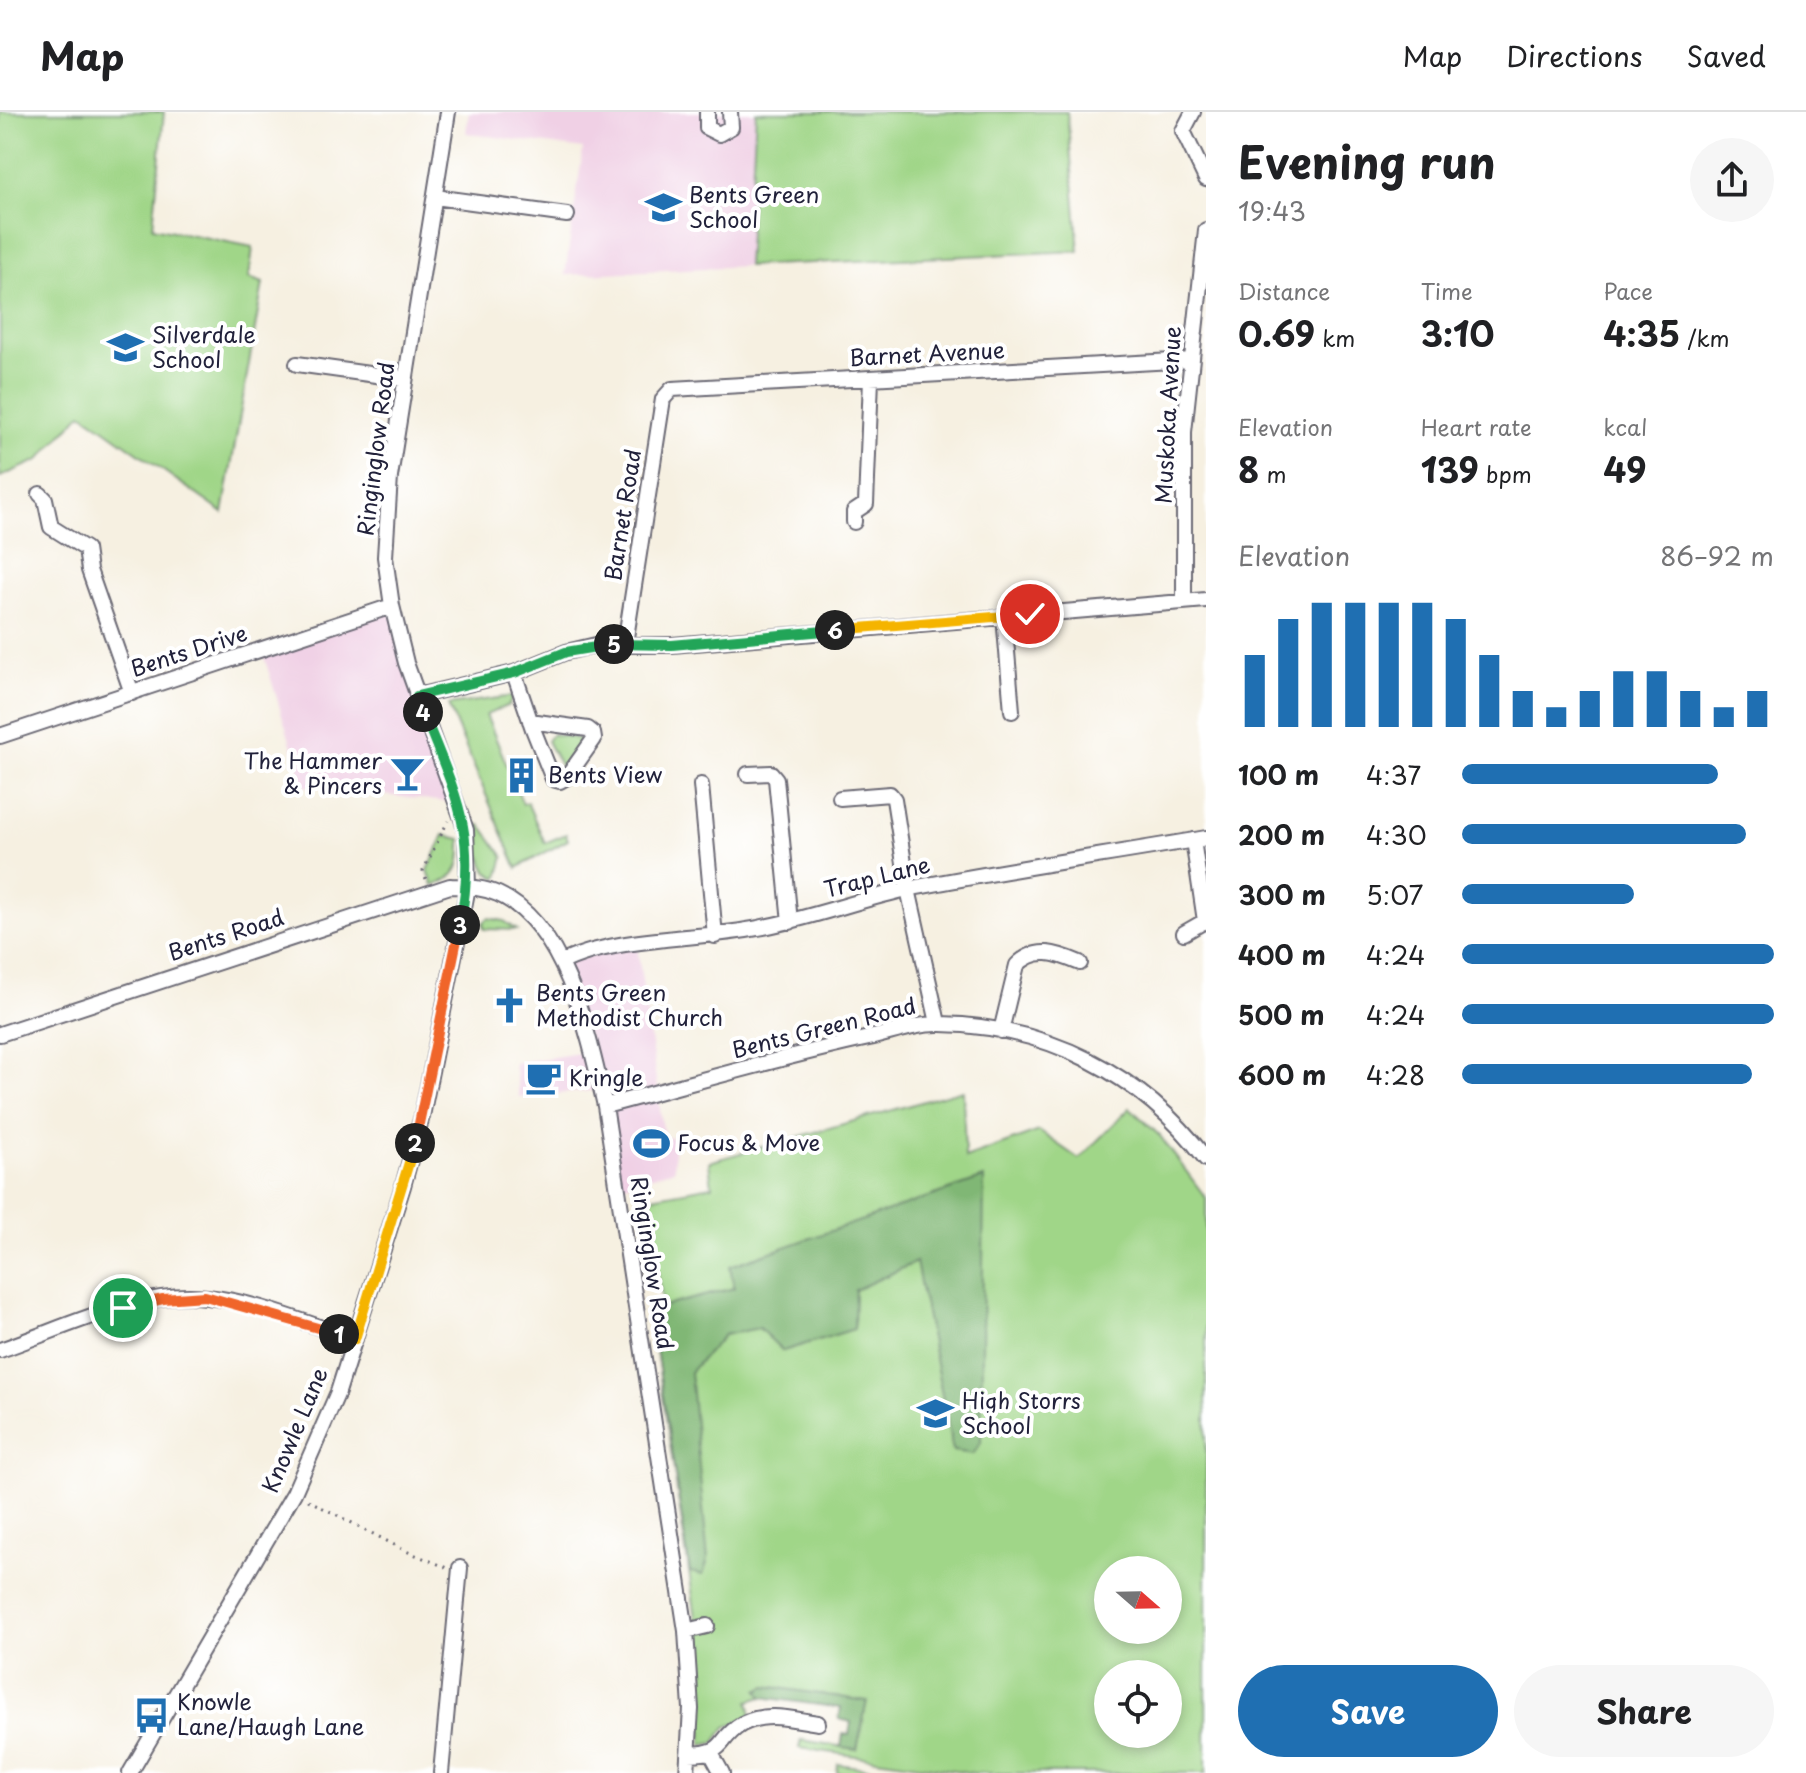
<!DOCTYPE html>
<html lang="en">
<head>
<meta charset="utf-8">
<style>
	:root { --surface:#fff; --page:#f6f6f6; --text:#202124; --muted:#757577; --line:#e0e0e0; --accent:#1f6fb2 }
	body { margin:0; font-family:"Playpen Sans",sans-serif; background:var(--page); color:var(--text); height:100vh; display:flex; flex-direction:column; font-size:30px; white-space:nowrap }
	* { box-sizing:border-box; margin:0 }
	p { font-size:26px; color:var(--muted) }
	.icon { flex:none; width:44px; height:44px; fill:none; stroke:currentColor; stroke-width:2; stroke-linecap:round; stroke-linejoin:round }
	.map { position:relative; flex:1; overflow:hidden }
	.sheet { display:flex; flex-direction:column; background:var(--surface); width:600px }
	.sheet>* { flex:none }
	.needle { width:52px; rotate:110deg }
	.buttons { position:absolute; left:1094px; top:1444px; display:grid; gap:16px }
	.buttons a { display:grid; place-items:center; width:88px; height:88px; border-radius:50%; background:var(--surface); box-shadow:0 4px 12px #0003; font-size:40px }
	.pin { position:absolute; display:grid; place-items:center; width:68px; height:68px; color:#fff; margin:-34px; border:4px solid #fff; border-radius:50%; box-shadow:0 2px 8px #0007 }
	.km { position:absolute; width:40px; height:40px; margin:-20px; border-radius:50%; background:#222; color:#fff; font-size:22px; line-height:40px; text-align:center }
	.round { display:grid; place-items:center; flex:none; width:84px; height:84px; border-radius:42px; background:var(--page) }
	.head { display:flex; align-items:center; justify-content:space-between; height:136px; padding:0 32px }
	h1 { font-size:44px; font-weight:700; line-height:60px }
	.metrics { display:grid; grid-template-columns:repeat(3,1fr); gap:12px; height:136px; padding:8px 32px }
	.metrics div { display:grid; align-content:center }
	.metrics b { font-size:34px; font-weight:700 }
	.metrics small { font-size:22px; font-weight:400 }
	.metrics p { font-size:22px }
	.chart { height:224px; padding:16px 32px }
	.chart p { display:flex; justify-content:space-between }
	.chart svg { width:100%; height:144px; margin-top:8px; stroke:var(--accent); stroke-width:6 }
	.primary-button { display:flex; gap:16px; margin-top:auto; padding:16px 32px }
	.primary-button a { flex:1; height:92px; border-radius:48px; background:var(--accent); color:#fff; font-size:32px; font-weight:700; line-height:92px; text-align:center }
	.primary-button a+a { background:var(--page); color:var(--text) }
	ul { padding:0 32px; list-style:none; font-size:26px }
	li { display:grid; grid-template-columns:128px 96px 1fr; align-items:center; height:60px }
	li i { height:20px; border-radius:10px; background:var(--accent) }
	header { display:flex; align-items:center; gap:48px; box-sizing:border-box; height:112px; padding:0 40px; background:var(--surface); border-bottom:2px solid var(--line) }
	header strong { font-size:38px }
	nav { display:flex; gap:44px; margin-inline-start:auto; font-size:28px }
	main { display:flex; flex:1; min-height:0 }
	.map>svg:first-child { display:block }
	.built { fill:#f0d0e5 }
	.green { fill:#a0d688; stroke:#617c62; stroke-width:2; fill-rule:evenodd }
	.forest { fill:#80b774; stroke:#516c58; stroke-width:2 }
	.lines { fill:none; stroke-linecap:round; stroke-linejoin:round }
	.minor-casing { stroke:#6c6a75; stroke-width:18 }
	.path { stroke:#6c6a75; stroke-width:3; stroke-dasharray:2 6; stroke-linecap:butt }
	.minor { stroke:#fff; stroke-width:14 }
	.split-1-casing { stroke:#fff; stroke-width:16 }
	.split-2-casing { stroke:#fff; stroke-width:16 }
	.split-3-casing { stroke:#fff; stroke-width:16 }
	.split-4-casing { stroke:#fff; stroke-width:16 }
	.split-5-casing { stroke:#fff; stroke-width:16 }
	.split-6-casing { stroke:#fff; stroke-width:16 }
	.split-7-casing { stroke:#fff; stroke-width:16 }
	.split-1 { stroke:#f0652b; stroke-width:10 }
	.split-2 { stroke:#f5b400; stroke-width:10 }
	.split-3 { stroke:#f0652b; stroke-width:10 }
	.split-4 { stroke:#22a559; stroke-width:10 }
	.split-5 { stroke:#22a559; stroke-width:10 }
	.split-6 { stroke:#22a559; stroke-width:10 }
	.split-7 { stroke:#f5b400; stroke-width:10 }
	.labels { text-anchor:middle; stroke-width:8; stroke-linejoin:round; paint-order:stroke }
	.poi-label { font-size:22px; fill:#22223b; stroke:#fff; text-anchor:start }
	.street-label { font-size:22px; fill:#22223b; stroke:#fff }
</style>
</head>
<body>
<header>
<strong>Map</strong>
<nav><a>Map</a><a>Directions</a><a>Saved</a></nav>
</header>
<main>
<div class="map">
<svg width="1206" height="1661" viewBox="0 0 1206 1661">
	<rect width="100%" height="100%" fill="#fff"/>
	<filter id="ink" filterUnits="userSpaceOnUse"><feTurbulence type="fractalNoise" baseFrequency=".0125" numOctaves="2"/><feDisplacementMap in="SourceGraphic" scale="16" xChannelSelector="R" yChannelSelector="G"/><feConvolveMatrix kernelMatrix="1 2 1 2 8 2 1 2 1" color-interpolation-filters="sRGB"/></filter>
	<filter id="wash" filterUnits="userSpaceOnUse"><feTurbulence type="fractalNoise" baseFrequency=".006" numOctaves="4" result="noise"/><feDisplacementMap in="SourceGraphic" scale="32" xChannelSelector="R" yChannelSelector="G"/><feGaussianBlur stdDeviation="1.8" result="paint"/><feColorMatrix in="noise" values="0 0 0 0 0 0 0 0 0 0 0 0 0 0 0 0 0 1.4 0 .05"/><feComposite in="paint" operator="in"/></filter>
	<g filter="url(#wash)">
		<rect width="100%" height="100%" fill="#f6f0e1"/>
		<path class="built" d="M 469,0 L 756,0 L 747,154 L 565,163 L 583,37 L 466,21 Z
			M 392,494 L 458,688 L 446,690 L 304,674 L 262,538 Z
			M 637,833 L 664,1025 L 674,1026 L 674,1058 L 618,1074 L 601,978 L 519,985 L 514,951 L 593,939 L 561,851 Z"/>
		<path class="green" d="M 0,0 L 164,0 L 153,115 L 253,135 L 249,166 L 263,171 L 223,401 L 82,301 L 39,348 L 0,365 Z
			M 756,0 L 1067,0 L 1079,139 L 747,154 Z
			M 513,584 L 509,593 L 486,603 L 523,692 L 527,690 L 545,731 L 566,722 L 568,728 L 517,756 L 448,593 Z
			M 552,622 L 580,627 L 583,632 L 563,659 L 547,629 Z
			M 481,713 L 504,745 L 498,766 C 477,760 481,732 477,714 Z
			M 444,723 L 461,727 C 462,753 460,765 433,774 L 428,758 Z
			M 488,806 L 504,809 L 517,818 L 484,817 L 483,811 Z
			M 963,978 L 965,1046 L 1039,1019 L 1079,1047 L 1130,996 L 1160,1024 L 1206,1086 L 1206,1661 L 974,1661 L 799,1636 L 801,1628 L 857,1637 L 866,1589 L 759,1578 L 762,1585 L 749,1589 L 752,1603 L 726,1615 L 714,1631 L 702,1633 L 703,1553 L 650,1198 L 663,1193 L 646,1086 L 712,1074 L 709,1050 ZM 1108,1458 L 1168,1458 L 1168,1518 L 1108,1518 ZM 1108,1562 L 1168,1562 L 1168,1622 L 1108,1622 Z
			M 838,1652 L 891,1660 L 892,1661 L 837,1661 Z"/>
		<path class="forest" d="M 984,1066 L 981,1331 L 973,1342 L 953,1339 L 916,1150 L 855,1178 L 854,1217 L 783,1239 L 759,1216 L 724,1223 L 690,1260 L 708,1448 L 703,1463 L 690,1460 L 650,1198 L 734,1176 L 730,1154 Z
			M 766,1574 L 867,1589 L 857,1637 L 841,1635 L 843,1622 L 849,1623 L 851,1610 L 839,1607 L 841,1596 L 762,1585 L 758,1578 Z"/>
	</g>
	<g filter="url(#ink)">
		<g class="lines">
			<defs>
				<path id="minor" d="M 707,0 L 707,16 L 719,22 L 731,15 L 730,0
					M 1193,0 L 1183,19 L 1206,67
					M 435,85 L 567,103
					M 297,252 L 405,267
					M 40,382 L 45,387 L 51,415 L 86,437 L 89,458 L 132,581
					M 854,410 L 854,400 L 866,392 L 871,267
					M 1184,490 L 1184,320 L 1206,118
					M 1004,504 L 1012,599
					M 625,532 L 663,287 L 672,277 L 1191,248
					M 514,561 L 533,617 L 553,667 L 560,669 L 567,665 L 594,627 L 593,621 L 588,617 L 530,609
					M 417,584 L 514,561 L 566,540 L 596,533 L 672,533 L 1206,488
					M 0,624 L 392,494
					M 748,662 L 771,661 L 776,667 L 790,810
					M 701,673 L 715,824
					M 840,686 L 890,682 L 894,687 L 908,777 L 938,911
					M 1184,821 L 1205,809 L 1193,728
					M 561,851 C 613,824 699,828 758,816 C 810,807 860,787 912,776 C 1009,757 1108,743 1206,726
					M 1001,919 L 1017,853 C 1037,833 1058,842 1080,851
					M 0,922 L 450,774 C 466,775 482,775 498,782 C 567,813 590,929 605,994 L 686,1519 L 691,1597 L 687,1661
					M 605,994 C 693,971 781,945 869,926 C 892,921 918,911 941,912 C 1047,914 1142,962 1206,1047
					M 0,1238 C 63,1217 139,1177 207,1185 C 257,1190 307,1212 355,1227
					M 686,1519 L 707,1514
					M 711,1641 L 722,1661
					M 689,1642 C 730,1641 715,1628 742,1612 C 766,1599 792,1607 818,1611
					M 130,1661 L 294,1381 L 338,1280 L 403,1074 L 422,1004 L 468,775 L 466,718 L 406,551 L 392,494 L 385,445 L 390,365 L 448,0
					M 441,1661 L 460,1456"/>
			</defs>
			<use href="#minor" class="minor-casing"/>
			<path class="path" d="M 426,767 L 423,759 L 448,709
				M 308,1388 L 406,1439 L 448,1456"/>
			<use href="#minor" class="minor"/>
		</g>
	</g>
	<g class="lines" filter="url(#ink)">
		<defs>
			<path id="split-1" d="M 123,1196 L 163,1187 L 205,1184 L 339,1222"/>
			<path id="split-2" d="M 339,1222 L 355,1227 L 415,1031"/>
			<path id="split-3" d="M 415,1031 L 460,813"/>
			<path id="split-4" d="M 423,600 C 456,684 478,720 460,813"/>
			<path id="split-5" d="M 423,600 L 417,584 L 514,561 L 566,540 L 614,532"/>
			<path id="split-6" d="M 614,532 L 672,533 L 835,518"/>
			<path id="split-7" d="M 835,518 L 1030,502"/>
		</defs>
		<use href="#split-1" class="split-1-casing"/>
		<use href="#split-2" class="split-2-casing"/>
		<use href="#split-3" class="split-3-casing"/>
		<use href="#split-4" class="split-4-casing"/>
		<use href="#split-5" class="split-5-casing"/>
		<use href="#split-6" class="split-6-casing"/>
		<use href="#split-7" class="split-7-casing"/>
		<use href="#split-1" class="split-1"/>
		<use href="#split-2" class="split-2"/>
		<use href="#split-3" class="split-3"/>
		<use href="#split-4" class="split-4"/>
		<use href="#split-5" class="split-5"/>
		<use href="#split-6" class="split-6"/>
		<use href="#split-7" class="split-7"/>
	</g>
	<defs>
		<symbol id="school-bare" viewBox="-9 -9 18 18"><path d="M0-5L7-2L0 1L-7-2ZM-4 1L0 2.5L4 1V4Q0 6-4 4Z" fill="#1f6fb2" stroke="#fff" stroke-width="2.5" paint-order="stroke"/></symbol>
		<symbol id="bar-bare" viewBox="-9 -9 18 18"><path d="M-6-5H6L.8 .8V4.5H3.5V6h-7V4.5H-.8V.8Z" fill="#1f6fb2" stroke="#fff" stroke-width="2.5" paint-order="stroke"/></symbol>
		<symbol id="building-bare" viewBox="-9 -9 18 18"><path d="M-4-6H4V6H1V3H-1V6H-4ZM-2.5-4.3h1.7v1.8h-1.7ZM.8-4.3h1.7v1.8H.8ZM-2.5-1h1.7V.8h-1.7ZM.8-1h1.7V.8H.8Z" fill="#1f6fb2" stroke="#fff" stroke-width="2.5" paint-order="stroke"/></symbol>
		<symbol id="church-bare" viewBox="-9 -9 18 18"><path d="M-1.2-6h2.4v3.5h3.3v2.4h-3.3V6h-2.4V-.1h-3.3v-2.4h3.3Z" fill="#1f6fb2" stroke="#fff" stroke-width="2.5" paint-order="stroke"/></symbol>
		<symbol id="cafe-bare" viewBox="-9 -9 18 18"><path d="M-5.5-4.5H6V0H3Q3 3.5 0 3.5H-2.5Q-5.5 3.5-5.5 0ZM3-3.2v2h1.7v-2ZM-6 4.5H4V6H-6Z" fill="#1f6fb2" stroke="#fff" stroke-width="2.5" paint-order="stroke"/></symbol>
		<symbol id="stadium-bare" viewBox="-9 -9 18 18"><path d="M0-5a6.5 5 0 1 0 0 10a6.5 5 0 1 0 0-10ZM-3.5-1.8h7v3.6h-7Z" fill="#1f6fb2" stroke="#fff" stroke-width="2.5" paint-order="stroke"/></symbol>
		<symbol id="bus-bare" viewBox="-9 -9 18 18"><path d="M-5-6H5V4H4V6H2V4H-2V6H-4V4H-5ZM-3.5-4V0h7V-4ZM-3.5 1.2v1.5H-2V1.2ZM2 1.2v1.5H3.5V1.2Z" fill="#1f6fb2" stroke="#fff" stroke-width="2.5" paint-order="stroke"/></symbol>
	</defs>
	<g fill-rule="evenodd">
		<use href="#school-bare" x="638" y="70" width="51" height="51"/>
		<use href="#school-bare" x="100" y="210" width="51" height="51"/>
		<use href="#bar-bare" x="382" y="636" width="51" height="51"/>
		<use href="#building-bare" x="496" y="638" width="51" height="51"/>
		<use href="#church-bare" x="484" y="868" width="51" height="51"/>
		<use href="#cafe-bare" x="518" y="940" width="51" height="51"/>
		<use href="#stadium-bare" x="626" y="1006" width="51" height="51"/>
		<use href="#school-bare" x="910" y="1276" width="51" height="51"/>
		<use href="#bus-bare" x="126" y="1578" width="51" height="51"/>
	</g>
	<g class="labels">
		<g class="poi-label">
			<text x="689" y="91">Bents Green<tspan x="689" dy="25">School</tspan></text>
			<text x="152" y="231">Silverdale<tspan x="152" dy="25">School</tspan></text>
			<text x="382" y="657" text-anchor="end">The Hammer<tspan x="382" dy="25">&amp; Pincers</tspan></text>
			<text x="548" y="671">Bents View</text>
			<text x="536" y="889">Bents Green<tspan x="536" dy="25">Methodist Church</tspan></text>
			<text x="569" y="974">Kringle</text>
			<text x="677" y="1039">Focus &amp; Move</text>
			<text x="962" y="1297">High Storrs<tspan x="962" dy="25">School</tspan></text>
			<text x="177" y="1598">Knowle<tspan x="177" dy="25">Lane/Haugh Lane</tspan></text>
		</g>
		<g class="street-label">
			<text transform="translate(927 242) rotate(-3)" y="8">Barnet Avenue</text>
			<text transform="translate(1168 303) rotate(-87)" y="8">Muskoka Avenue</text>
			<text transform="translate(376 337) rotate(-83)" y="8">Ringinglow Road</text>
			<text transform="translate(623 403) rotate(-81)" y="8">Barnet Road</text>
			<text transform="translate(189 539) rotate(-18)" y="8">Bents Drive</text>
			<text transform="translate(877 765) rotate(-14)" y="8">Trap Lane</text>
			<text transform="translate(226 823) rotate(-18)" y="8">Bents Road</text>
			<text transform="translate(824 916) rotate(-14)" y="8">Bents Green Road</text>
			<text transform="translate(652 1151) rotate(81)" y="8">Ringinglow Road</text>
			<text transform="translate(295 1318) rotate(-67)" y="8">Knowle Lane</text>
		</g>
	</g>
</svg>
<div class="buttons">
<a><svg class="needle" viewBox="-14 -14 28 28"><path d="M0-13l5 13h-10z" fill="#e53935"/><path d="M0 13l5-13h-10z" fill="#757577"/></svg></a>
<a><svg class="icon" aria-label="locate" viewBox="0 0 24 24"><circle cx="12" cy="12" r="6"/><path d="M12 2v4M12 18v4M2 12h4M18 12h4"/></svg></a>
</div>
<div class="pin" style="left:123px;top:1196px;background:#1e9e55"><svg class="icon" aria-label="arrive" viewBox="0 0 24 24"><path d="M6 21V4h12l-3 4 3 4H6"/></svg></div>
<div class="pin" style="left:1030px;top:502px;background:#d93025"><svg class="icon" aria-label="check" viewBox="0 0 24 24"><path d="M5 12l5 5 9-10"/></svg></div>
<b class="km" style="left:339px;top:1222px">1</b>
<b class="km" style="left:415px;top:1031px">2</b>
<b class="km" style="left:460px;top:813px">3</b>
<b class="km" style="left:423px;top:600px">4</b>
<b class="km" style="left:614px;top:532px">5</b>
<b class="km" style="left:835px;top:518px">6</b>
</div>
<section class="sheet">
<div class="head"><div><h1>Evening run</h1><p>19:43</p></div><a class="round"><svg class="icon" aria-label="share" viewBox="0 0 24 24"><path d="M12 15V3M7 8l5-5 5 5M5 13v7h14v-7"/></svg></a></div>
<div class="metrics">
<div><p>Distance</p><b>0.69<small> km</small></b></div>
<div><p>Time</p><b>3:10</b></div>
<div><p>Pace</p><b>4:35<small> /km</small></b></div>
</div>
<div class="metrics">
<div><p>Elevation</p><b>8<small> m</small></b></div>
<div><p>Heart rate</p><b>139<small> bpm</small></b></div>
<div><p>kcal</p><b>49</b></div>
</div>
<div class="chart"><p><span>Elevation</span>86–92 m</p>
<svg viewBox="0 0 160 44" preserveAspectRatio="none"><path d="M5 44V22M15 44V11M25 44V6M35 44V6M45 44V6M55 44V6M65 44V11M75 44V22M85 44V33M95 44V38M105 44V33M115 44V27M125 44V27M135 44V33M145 44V38M155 44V33"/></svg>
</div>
<ul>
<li><b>100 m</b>4:37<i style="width:82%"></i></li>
<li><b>200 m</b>4:30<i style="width:91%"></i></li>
<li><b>300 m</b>5:07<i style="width:55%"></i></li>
<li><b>400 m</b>4:24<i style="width:100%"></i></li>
<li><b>500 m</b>4:24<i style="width:100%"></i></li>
<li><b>600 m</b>4:28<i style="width:93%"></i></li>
</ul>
<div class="primary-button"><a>Save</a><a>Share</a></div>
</section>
</main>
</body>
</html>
